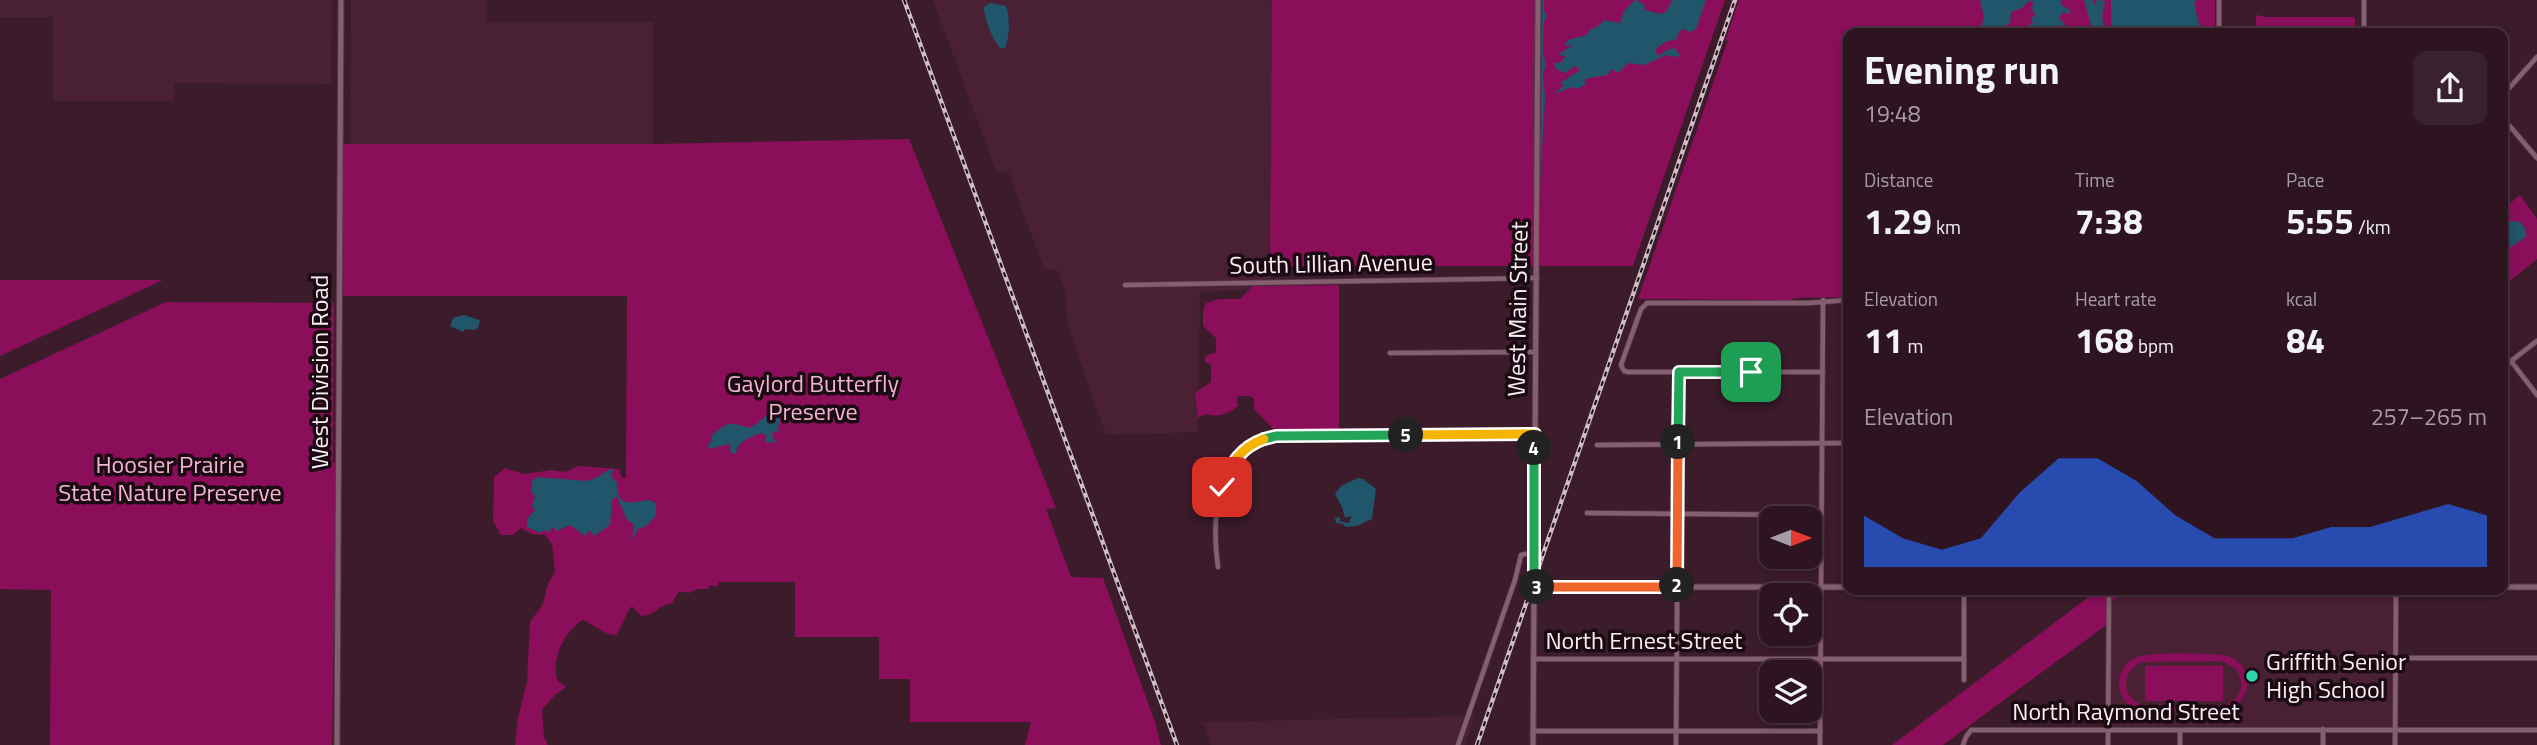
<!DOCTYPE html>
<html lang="en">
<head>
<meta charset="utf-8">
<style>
	:root { --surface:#2d1420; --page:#39212d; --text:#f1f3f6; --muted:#a79ea5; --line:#48333e; --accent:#2563eb }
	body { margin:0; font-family:"Titillium Web",sans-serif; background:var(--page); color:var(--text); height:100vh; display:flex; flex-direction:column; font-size:26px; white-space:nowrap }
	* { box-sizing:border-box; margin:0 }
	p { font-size:23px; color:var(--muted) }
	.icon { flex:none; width:38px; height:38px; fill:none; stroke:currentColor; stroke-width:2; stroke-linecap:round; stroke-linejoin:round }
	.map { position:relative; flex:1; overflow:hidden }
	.panel { position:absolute; left:1843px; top:28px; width:665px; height:567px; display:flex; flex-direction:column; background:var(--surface); border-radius:14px; box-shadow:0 4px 10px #0003,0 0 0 2px var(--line) }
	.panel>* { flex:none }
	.needle { width:46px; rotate:90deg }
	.tools { position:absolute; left:1759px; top:506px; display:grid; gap:14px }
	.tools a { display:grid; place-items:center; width:63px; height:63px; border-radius:14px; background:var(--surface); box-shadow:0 4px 10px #0003,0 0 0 2px var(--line); font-size:35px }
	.pin { position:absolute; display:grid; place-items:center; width:60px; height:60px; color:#fff; margin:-30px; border-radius:14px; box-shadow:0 4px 10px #0006 }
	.km { position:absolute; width:35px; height:35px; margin:-18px; border-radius:50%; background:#222; color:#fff; font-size:19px; line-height:35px; text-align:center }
	.round { display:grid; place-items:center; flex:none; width:74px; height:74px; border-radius:14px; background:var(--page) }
	.summary { display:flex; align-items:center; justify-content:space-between; height:119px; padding:0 21px }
	h1 { font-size:38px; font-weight:700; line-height:52px }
	.metrics { display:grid; grid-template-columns:repeat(3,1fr); gap:10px; height:119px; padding:7px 21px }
	.metrics div { display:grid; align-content:center }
	.metrics b { font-size:35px; font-weight:700 }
	.metrics small { font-size:19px; font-weight:400 }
	.metrics p { font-size:19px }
	.chart { height:196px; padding:14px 21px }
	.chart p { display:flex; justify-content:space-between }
	.chart svg { width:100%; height:126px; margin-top:7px; fill:var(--accent); opacity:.7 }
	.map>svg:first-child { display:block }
	.built { fill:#492034 }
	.green { fill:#8b0e5a; fill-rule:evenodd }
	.water { fill:#20556c }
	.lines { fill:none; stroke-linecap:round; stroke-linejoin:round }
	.stream { stroke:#20556c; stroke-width:2 }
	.minor-casing { stroke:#523745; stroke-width:6 }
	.tertiary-casing { stroke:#523745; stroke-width:7 }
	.minor { stroke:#855e6f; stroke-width:4.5 }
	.tertiary { stroke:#855e6f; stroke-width:5 }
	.rail-casing { stroke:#cfbcc5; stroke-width:4.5 }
	.rail { stroke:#1a0b12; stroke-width:2; stroke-dasharray:5; stroke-linecap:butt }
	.split-1-casing { stroke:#fff; stroke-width:14 }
	.split-2-casing { stroke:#fff; stroke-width:14 }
	.split-3-casing { stroke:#fff; stroke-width:14 }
	.split-4-casing { stroke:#fff; stroke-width:14 }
	.split-5-casing { stroke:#fff; stroke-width:14 }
	.split-6-casing { stroke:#fff; stroke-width:14 }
	.split-7-casing { stroke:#fff; stroke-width:14 }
	.split-1 { stroke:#22a559; stroke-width:9 }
	.split-2 { stroke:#f0652b; stroke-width:9 }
	.split-3 { stroke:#f0652b; stroke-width:9 }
	.split-4 { stroke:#22a559; stroke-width:9 }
	.split-5 { stroke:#f5b400; stroke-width:9 }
	.split-6 { stroke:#22a559; stroke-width:9 }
	.split-7 { stroke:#f5b400; stroke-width:9 }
	.poi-dot { fill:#2dd4ab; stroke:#1a0b12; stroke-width:2.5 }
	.labels { text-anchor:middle; stroke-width:7; stroke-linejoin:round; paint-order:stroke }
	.street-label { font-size:24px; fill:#fceef4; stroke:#1a0b12 }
	.park-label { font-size:24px; fill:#f2b4d0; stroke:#1a0b12 }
	.poi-label { font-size:24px; fill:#fceef4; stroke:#1a0b12; text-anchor:start }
</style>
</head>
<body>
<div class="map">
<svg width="2537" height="745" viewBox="0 0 2537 745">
	<rect width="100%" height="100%" fill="#3c1b2b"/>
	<path class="built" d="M 0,0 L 332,0 L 331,84 L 174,83 L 174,101 L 53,101 L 53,17 L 0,17 Z
		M 351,0 L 486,0 L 487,22 L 653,22 L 653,144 L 351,144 Z
		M 933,0 L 1272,0 L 1271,289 L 1200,292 L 1198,432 L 1106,435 L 1067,324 L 1066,293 L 1057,270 L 1044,269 L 1008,171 L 997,174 Z
		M 2129,590 L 2396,590 L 2395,730 L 2108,730 L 2107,604 Z
		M 1475,716 L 1465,745 L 1211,745 L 1203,722 Z"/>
	<path class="green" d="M 1272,0 L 1725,0 L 1633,266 L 1270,266 Z
		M 1739,0 L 2215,0 L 2215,29 L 2213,30 L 2213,33 L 1848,33 L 1848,297 L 1795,298 L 1791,300 L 1638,299 L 1728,40 L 1725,41 Z
		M 2256,15 L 2265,17 L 2355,17 L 2355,33 L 2256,33 Z
		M 909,139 L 1056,508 L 1046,509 L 1071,577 L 1103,578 L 1155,722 L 1161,745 L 1025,745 L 1031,722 L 910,722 L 910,679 L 879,679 L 879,637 L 795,637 L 795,582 L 719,582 L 717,587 L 711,585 L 708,589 L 697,589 L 689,593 L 679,591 L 672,603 C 659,605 654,616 641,616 L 632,606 C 627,611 622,626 616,635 C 602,635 595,624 582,620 C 563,634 552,658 557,680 L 566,687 L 554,696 L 542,710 L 544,737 L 548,745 L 515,745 L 518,718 L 527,682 L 530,622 L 543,604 L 547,586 L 555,572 L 552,544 L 545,535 L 532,534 L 521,528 L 513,535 L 501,535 L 493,521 L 494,477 L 505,468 L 524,474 L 552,470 L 565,472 L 578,466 L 619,469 L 622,478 L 626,478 L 627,296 L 342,296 L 343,144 L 653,144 Z
		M 2520,195 L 2537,219 L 2537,259 L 2503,287 L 2503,209 Z
		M 0,280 L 163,280 L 0,356 Z
		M 1339,285 L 1339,432 L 1276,432 L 1254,409 L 1254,398 L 1249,396 L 1238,396 L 1236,402 L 1239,405 C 1231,413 1218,418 1206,414 L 1198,418 L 1195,393 L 1211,382 L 1211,364 L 1205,362 L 1205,356 L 1216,352 L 1216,338 L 1203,326 L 1203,311 L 1206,303 L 1219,299 L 1240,299 L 1253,286 Z
		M 166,302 L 334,303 L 333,462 L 337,463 L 332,745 L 50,745 L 51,590 L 0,589 L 0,379 Z
		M 2098,590 L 2129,590 L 2107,604 L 2109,623 L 1943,745 L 1892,745 Z
		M 2225,655 C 2257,664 2254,706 2221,711 L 2125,711 L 2125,706 L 2129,705 C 2122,698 2118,690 2119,680 C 2120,671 2127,662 2135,658 C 2150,651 2206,654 2225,655 ZM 2221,661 L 2235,668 C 2245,680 2243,698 2227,704 C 2212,709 2160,707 2143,705 C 2121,698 2120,671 2142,662 Z
		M 2145,666 L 2223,666 L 2223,701 L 2145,701 Z"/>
	<path class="water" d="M 1542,0 L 1544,0 L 1544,11 L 1547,16 L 1544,22 L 1543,53 L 1546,66 L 1543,74 L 1545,98 L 1540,186 Z
		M 1635,0 L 1644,4 L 1645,10 L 1661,14 L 1667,11 L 1672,0 L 1706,0 L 1696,29 L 1689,32 L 1683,29 L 1679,32 L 1677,39 L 1665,42 L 1656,49 L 1656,54 L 1660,55 L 1667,50 L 1675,48 L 1680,56 L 1675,57 L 1666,55 L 1644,65 L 1628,63 L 1618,73 L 1612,69 L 1607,75 L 1585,79 L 1585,85 L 1577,89 L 1572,87 L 1553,94 L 1564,86 L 1560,83 L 1580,70 L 1575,66 L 1565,73 L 1556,69 L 1554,63 L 1560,63 L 1566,56 L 1558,55 L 1572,45 L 1564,45 L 1568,40 L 1587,35 L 1590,29 L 1597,27 L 1604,20 L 1620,23 L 1624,11 Z
		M 1980,0 L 2061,0 L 2061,5 L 2070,10 L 2070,14 L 2063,12 L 2059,18 L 2066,26 L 2062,25 L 2062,33 L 2022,33 L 2022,30 L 2033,23 L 2031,18 L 2035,15 L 2032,9 L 2033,2 L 2029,1 L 2022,8 L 2011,12 L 2010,23 L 2006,25 L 2007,27 L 2010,26 L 2008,33 L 1977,33 L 1974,30 L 1982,25 L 1984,17 Z
		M 2084,0 L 2093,0 L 2095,6 L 2096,0 L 2105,1 L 2102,16 L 2105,33 L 2089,33 L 2091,25 Z
		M 2111,0 L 2198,0 L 2194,2 L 2200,28 L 2197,29 L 2197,33 L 2190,33 L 2190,31 L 2182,28 L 2175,33 L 2111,33 Z
		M 990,3 L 1006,6 C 1010,17 1010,37 1005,48 L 1000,48 C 993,40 984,19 984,7 Z
		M 2512,221 L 2520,222 L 2525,228 L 2526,237 L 2503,252 L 2503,224 Z
		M 464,315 L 480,320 L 478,328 L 475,330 L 465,329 L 463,332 L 450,326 L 453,318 Z
		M 789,404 L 781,407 L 778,413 L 780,422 L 777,429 L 781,432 L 773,431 L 772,436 L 776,442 L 767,443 L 765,440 L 767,436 L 761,433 C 751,437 737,441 736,454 L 731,453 L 729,444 L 709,449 L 708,444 L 712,440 L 712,435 C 730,421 729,422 750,428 C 765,419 771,407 789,404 Z
		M 610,469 L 614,470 L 611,475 L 617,483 C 617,509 631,502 650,500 L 656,503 L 656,515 L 648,525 L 638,529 L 632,540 L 634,524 L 627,520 L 617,496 L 612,500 L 610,525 L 594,536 L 590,530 L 585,536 L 570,525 L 556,531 L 553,527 L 548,532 L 544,530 L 540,533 L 527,527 L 527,519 L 535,510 L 532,506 L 535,496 L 532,493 L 532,481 L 537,477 L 586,481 L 596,478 Z
		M 1358,478 L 1363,479 L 1376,489 L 1372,519 L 1357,526 L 1345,527 L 1343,524 L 1336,523 L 1335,518 L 1340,517 L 1340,521 L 1349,523 L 1351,516 L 1345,518 L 1342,507 L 1335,494 L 1341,486 Z"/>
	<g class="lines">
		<path class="stream" d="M 2062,29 L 2065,33"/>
		<defs>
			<path id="minor" d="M 2219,33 L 2219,0
				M 2364,33 L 2364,0
				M 2502,96 L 2537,57
				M 2502,117 L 2537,158
				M 1125,285 L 1537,278
				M 1390,353 L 1536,352
				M 2511,361 L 2537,395
				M 2502,368 L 2537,341
				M 1823,372 L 1628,372 L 1624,371 L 1621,365 L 1641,309 L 1647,303 L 1808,303 L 1848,300
				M 1597,445 L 1848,443
				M 1587,513 L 1821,515
				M 1218,567 C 1211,518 1216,446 1276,436 L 1535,434
				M 1964,590 L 1964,680
				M 2395,658 L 2537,658
				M 1533,659 L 1964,659
				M 1533,731 L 1820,731
				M 1458,745 L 1515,580 L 1521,555 L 1534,552
				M 1676,745 L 1679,372
				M 1820,745 L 1823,300
				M 1963,745 L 1966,737 L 1971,730 L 2537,730
				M 2108,745 L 2109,590
				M 2180,745 L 2180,730
				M 2323,745 L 2323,729
				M 2395,745 L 2396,590"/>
			<path id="tertiary" d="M 1534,587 L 1848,587
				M 2502,587 L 2537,587
				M 337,745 L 341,0
				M 1533,745 L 1538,0"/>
		</defs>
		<use href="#minor" class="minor-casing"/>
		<use href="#tertiary" class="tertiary-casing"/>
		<use href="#minor" class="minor"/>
		<use href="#tertiary" class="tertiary"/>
		<defs>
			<path id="rail" d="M 904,0 L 1177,745
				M 1477,745 L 1735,0"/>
		</defs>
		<use href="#rail" class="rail-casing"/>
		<use href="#rail" class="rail"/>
	</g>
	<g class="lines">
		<defs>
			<path id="split-1" d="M 1678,442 L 1679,372 L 1751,372"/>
			<path id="split-2" d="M 1677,585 L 1678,442"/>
			<path id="split-3" d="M 1537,587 L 1677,587 L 1677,585"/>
			<path id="split-4" d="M 1534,448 L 1534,587 L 1537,587"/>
			<path id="split-5" d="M 1406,435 L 1535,434 L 1534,448"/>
			<path id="split-6" d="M 1264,439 L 1276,436 L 1406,435"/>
			<path id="split-7" d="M 1222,487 C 1230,464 1241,447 1264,439"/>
		</defs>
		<use href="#split-1" class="split-1-casing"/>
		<use href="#split-2" class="split-2-casing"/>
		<use href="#split-3" class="split-3-casing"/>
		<use href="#split-4" class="split-4-casing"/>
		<use href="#split-5" class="split-5-casing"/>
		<use href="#split-6" class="split-6-casing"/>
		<use href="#split-7" class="split-7-casing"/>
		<use href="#split-1" class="split-1"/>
		<use href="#split-2" class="split-2"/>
		<use href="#split-3" class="split-3"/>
		<use href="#split-4" class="split-4"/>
		<use href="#split-5" class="split-5"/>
		<use href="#split-6" class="split-6"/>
		<use href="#split-7" class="split-7"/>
	</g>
	<circle class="poi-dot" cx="2252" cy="676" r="7"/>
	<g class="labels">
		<g class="street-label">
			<text transform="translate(1331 264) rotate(-1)" y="8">South Lillian Avenue</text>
			<text transform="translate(1518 309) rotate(-89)" y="8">West Main Street</text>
			<text transform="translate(320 372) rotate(-90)" y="8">West Division Road</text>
			<text x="1644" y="649">North Ernest Street</text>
			<text x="2126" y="720">North Raymond Street</text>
		</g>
		<g class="park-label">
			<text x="813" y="392">Gaylord Butterfly<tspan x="813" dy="28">Preserve</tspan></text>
			<text x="170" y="473">Hoosier Prairie<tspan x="170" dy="28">State Nature Preserve</tspan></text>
		</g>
		<g class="poi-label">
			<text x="2266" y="670">Griffith Senior<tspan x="2266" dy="28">High School</tspan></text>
		</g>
	</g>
</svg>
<div class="tools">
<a><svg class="needle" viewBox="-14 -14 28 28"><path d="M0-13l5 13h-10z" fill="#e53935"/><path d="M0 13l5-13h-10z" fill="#a79ea5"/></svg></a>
<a><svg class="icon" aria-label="locate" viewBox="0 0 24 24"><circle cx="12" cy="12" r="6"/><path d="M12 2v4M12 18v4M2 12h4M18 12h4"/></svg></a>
<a><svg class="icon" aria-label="layers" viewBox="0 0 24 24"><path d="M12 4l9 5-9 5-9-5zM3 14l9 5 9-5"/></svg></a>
</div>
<div class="pin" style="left:1751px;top:372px;background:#1e9e55"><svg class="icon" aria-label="arrive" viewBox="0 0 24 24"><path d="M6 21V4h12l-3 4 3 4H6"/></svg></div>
<div class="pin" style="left:1222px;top:487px;background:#d93025"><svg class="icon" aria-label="check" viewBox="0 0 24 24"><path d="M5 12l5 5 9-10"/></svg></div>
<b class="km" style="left:1678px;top:442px">1</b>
<b class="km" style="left:1677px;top:585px">2</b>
<b class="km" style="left:1537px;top:587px">3</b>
<b class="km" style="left:1534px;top:448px">4</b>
<b class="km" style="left:1406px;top:435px">5</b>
<section class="panel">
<div class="summary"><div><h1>Evening run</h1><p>19:48</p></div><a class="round"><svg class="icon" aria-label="share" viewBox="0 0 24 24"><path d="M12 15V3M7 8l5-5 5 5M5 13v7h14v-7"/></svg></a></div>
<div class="metrics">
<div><p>Distance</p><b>1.29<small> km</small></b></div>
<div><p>Time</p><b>7:38</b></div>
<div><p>Pace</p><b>5:55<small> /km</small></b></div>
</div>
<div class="metrics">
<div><p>Elevation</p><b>11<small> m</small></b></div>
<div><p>Heart rate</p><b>168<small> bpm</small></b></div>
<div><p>kcal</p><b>84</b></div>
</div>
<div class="chart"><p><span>Elevation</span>257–265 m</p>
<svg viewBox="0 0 160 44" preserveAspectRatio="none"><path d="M0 44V26L10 34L20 38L30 34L40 18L50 6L60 6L70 14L80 26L90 34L100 34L110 34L120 30L130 30L140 26L150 22L160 26V44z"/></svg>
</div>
</section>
</div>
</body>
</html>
